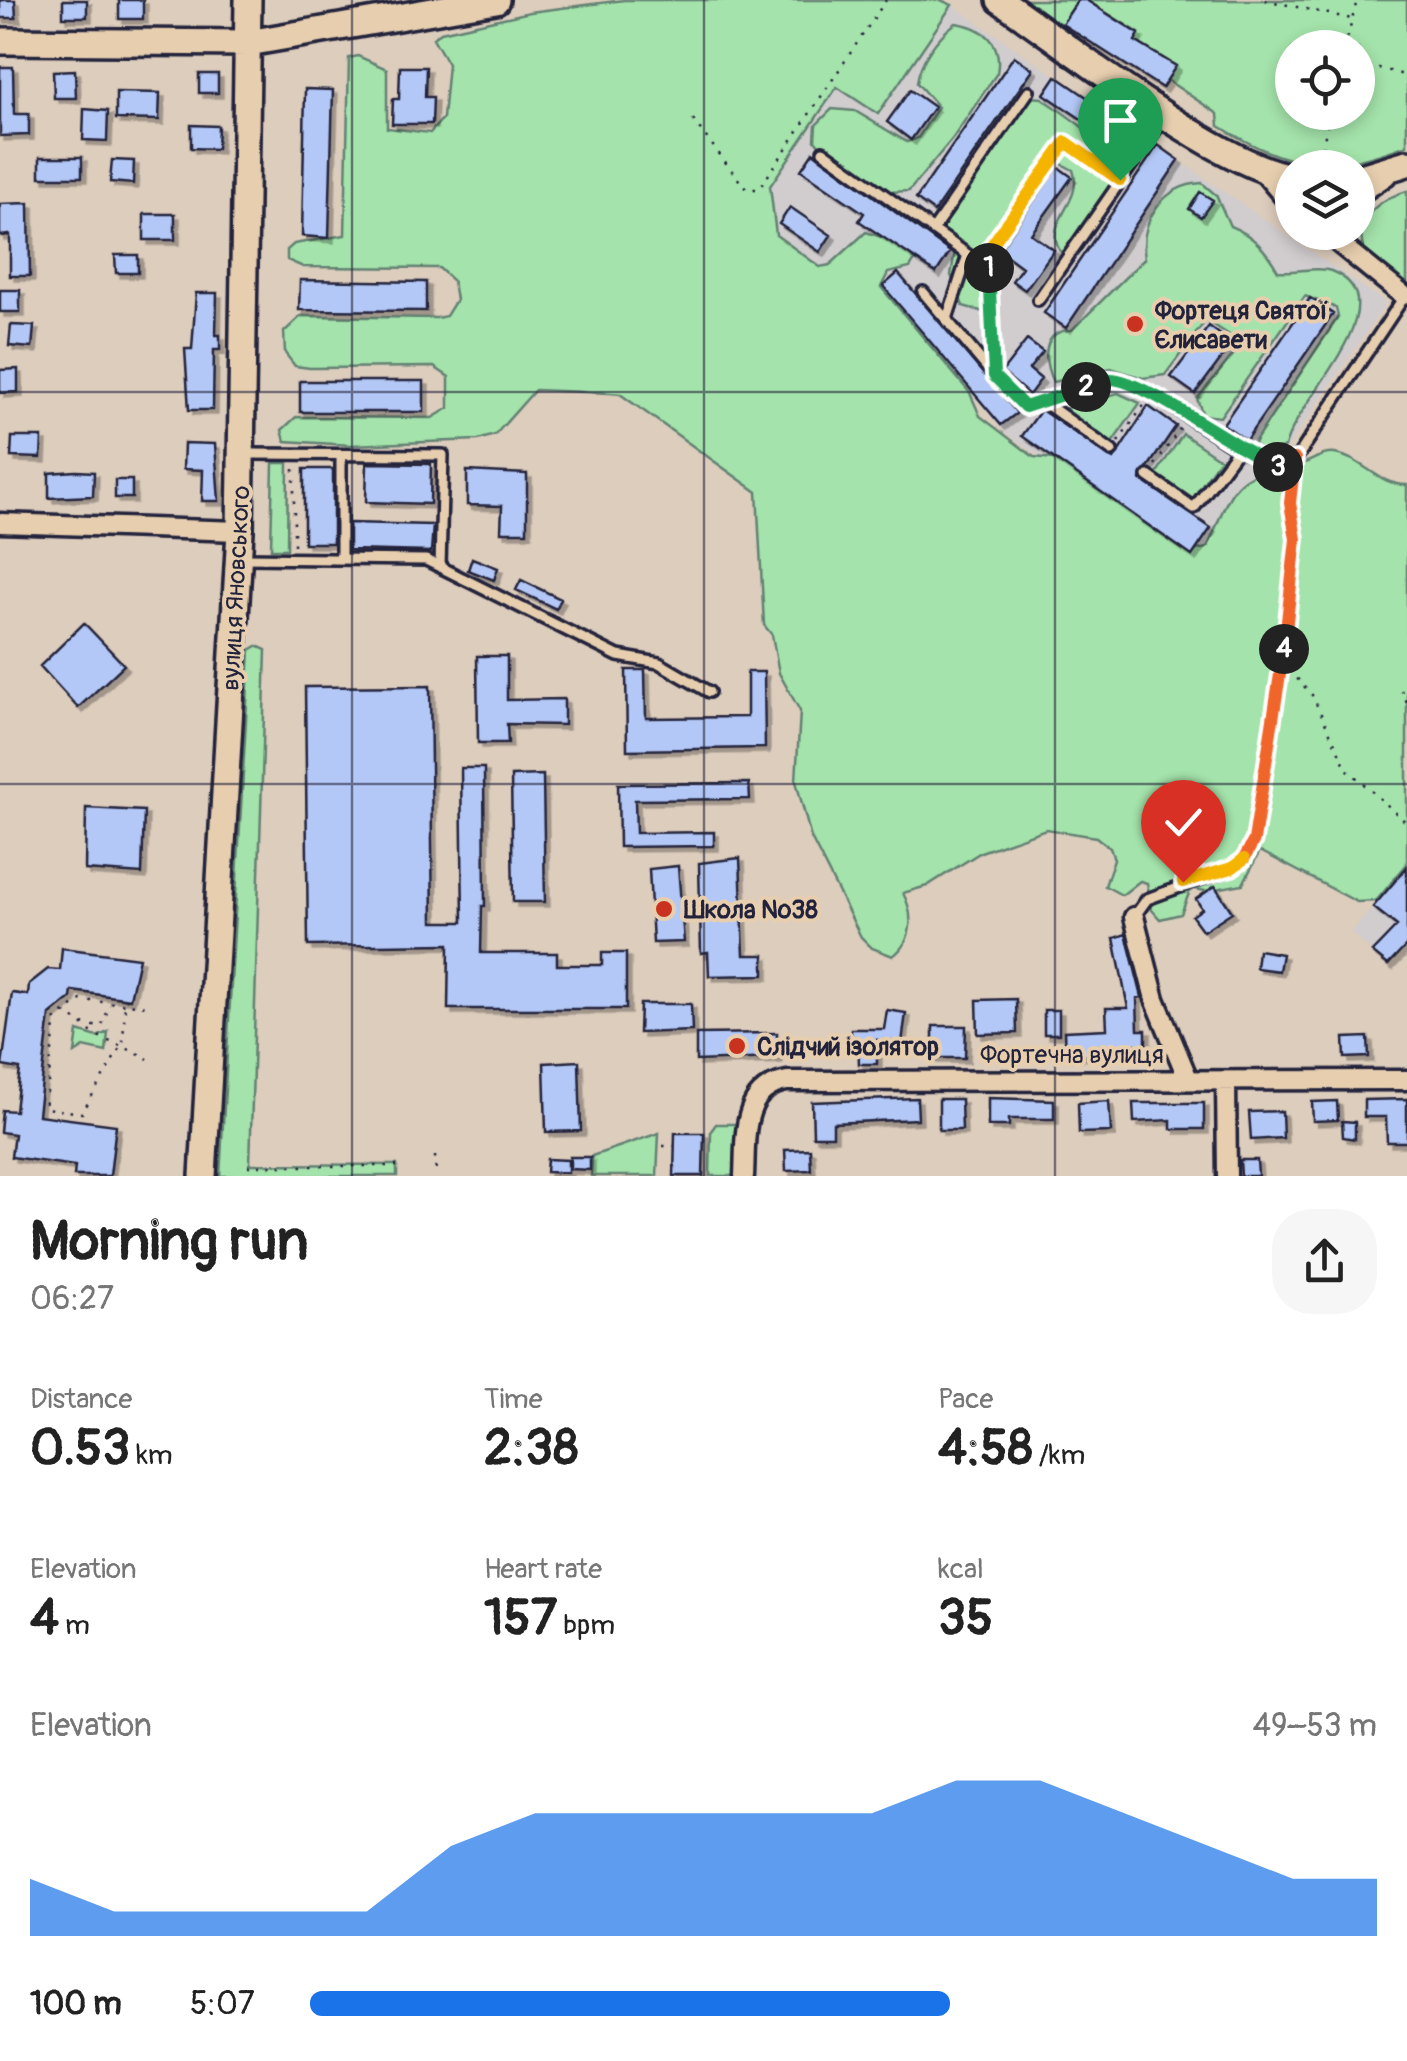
<!DOCTYPE html>
<html lang="en">
<head>
<meta charset="utf-8">
<style>
	:root { --surface:#fff; --page:#f6f6f6; --text:#222; --muted:#767676; --accent:#1a73e8 }
	body { margin:0; font-family:Pangolin,sans-serif; background:var(--page); color:var(--text); height:100vh; display:flex; flex-direction:column; font-size:38px; white-space:nowrap }
	* { box-sizing:border-box; margin:0 }
	p { font-size:32px; color:var(--muted) }
	.icon { flex:none; width:55px; height:55px; fill:none; stroke:currentColor; stroke-width:2; stroke-linecap:round; stroke-linejoin:round }
	.map { position:relative; height:1176px; overflow:hidden }
	.side { display:flex; flex-direction:column; background:var(--surface); flex:1 }
	.side>* { flex:none }
	.tools { position:absolute; left:1275px; top:30px; display:grid; gap:20px }
	.tools a { display:grid; place-items:center; width:100px; height:100px; border-radius:50%; background:var(--surface); box-shadow:0 5px 15px #0003; font-size:50px }
	.pin { position:absolute; display:grid; place-items:center; width:85px; height:85px; color:#fff; margin:-102px -42px; border-radius:50% 50% 50% 0; rotate:-45deg; box-shadow:0 0 10px #0007 }
	.pin .icon { rotate:45deg }
	.km { position:absolute; width:50px; height:50px; margin:-25px; border-radius:50%; background:#222; color:#fff; font-size:28px; line-height:50px; text-align:center }
	.round { display:grid; place-items:center; flex:none; width:105px; height:105px; border-radius:40px; background:var(--page) }
	.overview { display:flex; align-items:center; justify-content:space-between; height:170px; padding:0 30px }
	h1 { font-size:55px; font-weight:800; line-height:75px }
	.metrics { display:grid; grid-template-columns:repeat(3,1fr); gap:15px; height:170px; padding:10px 30px }
	.metrics div { display:grid; align-content:center }
	.metrics b { font-size:50px; font-weight:800 }
	.metrics small { font-size:28px; font-weight:400 }
	.metrics p { font-size:28px }
	.chart { height:280px; padding:20px 30px }
	.chart p { display:flex; justify-content:space-between }
	.chart svg { width:100%; height:180px; margin-top:10px; fill:var(--accent); opacity:.7 }
	ul { padding:0 30px; list-style:none; font-size:32px }
	li { display:grid; grid-template-columns:160px 120px 1fr; align-items:center; height:75px }
	li i { height:25px; border-radius:12px; background:var(--accent) }
	.map>svg:first-child { display:block }
	.built { fill:#d1ccce }
	.green { fill:#a4e3ab; stroke:#638273; stroke-width:2.5; fill-rule:evenodd }
	.building { fill:#b4c8f7; stroke:#22223b; stroke-width:2.5; filter:url(#shadow) }
	.lines { fill:none; stroke-linecap:round; stroke-linejoin:round }
	.lane-casing { stroke:#22223b; stroke-width:16 }
	.street-casing { stroke:#22223b; stroke-width:25 }
	.secondary-casing { stroke:#22223b; stroke-width:32 }
	.path { stroke:#22223b; stroke-width:2.5; stroke-dasharray:2.5 8; stroke-linecap:butt }
	.lane { stroke:#e7ceaf; stroke-width:9 }
	.street { stroke:#e7ceaf; stroke-width:18 }
	.secondary { stroke:#e7ceaf; stroke-width:25 }
	.split-1-casing { stroke:#fff; stroke-width:20 }
	.split-2-casing { stroke:#fff; stroke-width:20 }
	.split-3-casing { stroke:#fff; stroke-width:20 }
	.split-4-casing { stroke:#fff; stroke-width:20 }
	.split-5-casing { stroke:#fff; stroke-width:20 }
	.split-6-casing { stroke:#fff; stroke-width:20 }
	.split-1 { stroke:#f5b400; stroke-width:12 }
	.split-2 { stroke:#22a559; stroke-width:12 }
	.split-3 { stroke:#22a559; stroke-width:12 }
	.split-4 { stroke:#f0652b; stroke-width:12 }
	.split-5 { stroke:#f0652b; stroke-width:12 }
	.split-6 { stroke:#f5b400; stroke-width:12 }
	.grid { fill:none; stroke:#22223b; stroke-width:2.5; stroke-opacity:0.55 }
	.poi-dot { fill:#c8321e; stroke:#e7ceaf; stroke-width:4 }
	.labels { text-anchor:middle; stroke-width:8; stroke-linejoin:round; paint-order:stroke }
	.poi-label { font-size:25px; font-weight:bold; fill:#22223b; stroke:#e7ceaf; text-anchor:start }
	.street-label { font-size:25px; fill:#22223b; stroke:#e7ceaf }
</style>
</head>
<body>
<div class="map">
<svg width="1407" height="1176" viewBox="0 0 1407 1176">
	<defs>
		<filter id="shadow"><feDropShadow dx="4.5" dy="4.5" stdDeviation="0" flood-color="#0004"/></filter>
	</defs>
	<rect width="100%" height="100%" fill="#ddcdbd"/>
	<filter id="ink" filterUnits="userSpaceOnUse"><feTurbulence type="fractalNoise" baseFrequency=".01" numOctaves="2"/><feDisplacementMap in="SourceGraphic" scale="20" xChannelSelector="R" yChannelSelector="G"/><feConvolveMatrix kernelMatrix="1 2 1 2 8 2 1 2 1" color-interpolation-filters="sRGB"/></filter>
	<g filter="url(#ink)">
		<path class="built" d="M 952,5 L 1386,303 L 1202,573 L 1003,431 L 881,287 L 806,278 L 739,232 L 837,86 L 878,114 Z
			M 1407,867 L 1407,945 L 1388,965 L 1351,933 Z"/>
		<path class="green" d="M 624,0 L 941,0 L 952,5 L 878,114 L 837,87 L 770,186 L 776,235 L 820,267 L 830,265 L 866,232 L 894,241 L 915,260 L 910,268 L 888,273 L 881,287 L 970,393 L 980,416 L 1034,457 L 1055,459 L 1187,552 L 1207,548 C 1224,514 1229,467 1278,472 L 1286,493 L 1297,465 C 1311,463 1321,452 1335,454 C 1363,458 1377,485 1407,485 L 1407,864 L 1376,901 L 1357,902 L 1260,851 L 1243,884 L 1205,891 L 1191,888 L 1181,914 L 1160,919 L 1152,910 L 1147,883 L 1140,881 L 1122,895 L 1105,886 L 1114,859 L 1110,848 L 1096,837 L 1046,829 L 981,852 L 927,886 L 903,893 C 914,914 914,940 893,956 L 872,948 L 861,937 L 811,838 L 796,781 L 800,711 L 779,673 L 772,635 L 764,625 L 757,492 L 620,394 L 610,393 L 535,390 L 495,435 L 478,440 L 351,445 L 285,441 L 282,430 L 296,417 L 432,418 L 449,408 L 449,377 L 434,367 L 310,368 L 295,366 L 285,353 L 284,332 L 301,316 L 437,318 L 446,316 L 456,300 L 453,281 L 439,268 L 303,267 L 287,260 L 287,250 L 294,244 L 345,235 L 349,58 L 358,56 L 387,69 L 387,128 L 430,133 L 443,118 L 448,64 L 433,38 L 441,32 L 530,12 Z
			M 1023,0 L 1078,0 L 1062,25 Z
			M 1086,0 L 1407,0 L 1407,145 C 1329,175 1291,170 1219,126 L 1218,114 L 1167,80 L 1175,66 L 1135,41 L 1139,33 ZM 1292,48 L 1358,48 L 1358,112 L 1292,112 Z
			M 956,23 C 984,27 1003,42 997,73 L 953,138 L 909,191 L 888,192 C 863,172 835,166 815,140 L 816,125 L 832,109 L 855,111 L 907,142 L 918,138 L 938,107 L 917,83 C 919,61 938,36 956,23 Z
			M 1031,97 L 1042,98 C 1125,155 1139,169 1075,254 L 1062,254 C 1039,223 1085,204 1073,170 L 1058,162 C 1053,164 1047,165 1043,168 C 1039,170 996,226 994,231 C 979,266 1017,268 984,312 L 963,306 L 951,275 L 955,251 L 939,239 L 939,213 L 1015,104 Z
			M 1202,183 L 1216,195 L 1230,226 C 1253,235 1266,250 1278,271 C 1294,273 1317,266 1331,271 C 1407,301 1296,399 1285,447 L 1265,455 L 1254,443 L 1338,317 L 1336,308 L 1305,296 L 1220,417 L 1203,415 L 1197,399 L 1239,348 L 1237,340 L 1206,320 L 1165,375 L 1143,378 L 1111,368 L 1053,382 C 1042,359 1042,330 1072,330 L 1145,258 C 1139,221 1163,185 1202,183 Z
			M 1407,191 L 1407,305 C 1359,269 1335,213 1407,191 Z
			M 1118,393 L 1140,403 L 1112,443 L 1063,409 Z
			M 1183,434 L 1220,459 L 1192,499 L 1156,474 Z
			M 273,463 L 288,463 L 287,549 L 271,549 Z
			M 257,646 L 266,650 L 250,1164 L 397,1165 L 397,1176 L 220,1176 L 250,650 Z
			M 78,1031 L 97,1037 L 108,1032 L 106,1052 L 84,1047 L 75,1053 Z
			M 716,1124 L 736,1124 L 742,1133 L 738,1176 L 710,1176 L 711,1131 Z
			M 659,1133 L 657,1176 L 591,1176 L 592,1156 Z"/>
		<path class="building" d="M 0,0 L 15,0 L 16,18 L 0,18 Z
			M 63,0 L 87,0 L 87,17 L 63,17 Z
			M 119,0 L 143,0 L 143,19 L 119,19 Z
			M 1078,0 L 1086,0 L 1139,34 L 1135,41 L 1176,66 L 1162,88 L 1062,24 Z
			M 1014,56 L 1033,69 L 934,212 L 916,199 Z
			M 0,67 L 13,67 L 14,114 L 29,114 L 29,135 L 0,136 Z
			M 400,67 L 426,67 L 425,97 L 433,97 L 432,124 L 392,124 L 393,99 L 399,99 Z
			M 75,70 L 76,98 L 54,98 L 53,71 Z
			M 199,74 L 218,74 L 218,93 L 199,93 Z
			M 1056,76 L 1138,132 L 1126,149 L 1044,94 Z
			M 305,89 L 333,90 L 329,238 L 302,236 Z
			M 910,90 L 934,107 L 911,140 L 887,122 Z
			M 116,92 L 160,93 L 159,120 L 116,119 Z
			M 84,109 L 108,111 L 107,141 L 83,140 Z
			M 191,125 L 218,126 L 217,149 L 191,148 Z
			M 1158,145 L 1179,160 L 1066,328 L 1044,313 Z
			M 813,152 L 950,252 L 936,273 L 859,221 L 864,213 L 801,170 Z
			M 40,157 L 82,157 L 82,177 L 40,177 Z
			M 112,160 L 134,161 L 133,184 L 110,182 Z
			M 1058,167 L 1072,177 L 1031,234 L 1054,250 L 1025,290 L 1012,281 L 1022,267 L 999,250 Z
			M 1200,192 L 1213,200 L 1201,217 L 1189,209 Z
			M 29,203 L 30,276 L 10,276 L 10,235 L 0,236 L 0,204 Z
			M 790,207 L 831,235 L 820,252 L 779,224 Z
			M 144,214 L 175,214 L 175,240 L 144,240 Z
			M 115,255 L 138,255 L 138,273 L 116,273 Z
			M 898,273 L 1017,413 L 1001,425 L 883,286 Z
			M 300,280 L 426,282 L 426,311 L 299,310 Z
			M 0,290 L 20,290 L 20,312 L 0,312 Z
			M 196,293 L 217,293 L 216,335 L 220,335 L 220,350 L 214,350 L 213,410 L 189,410 L 185,349 L 192,349 Z
			M 1310,298 L 1333,314 L 1246,440 L 1223,424 Z
			M 11,325 L 34,326 L 32,348 L 9,346 Z
			M 1209,326 L 1232,344 L 1195,394 L 1171,377 Z
			M 1027,340 L 1043,352 L 1029,369 L 1041,379 L 1029,395 L 1002,372 Z
			M 18,369 L 18,392 L 0,393 L 0,370 Z
			M 300,381 L 424,381 L 424,412 L 300,412 Z
			M 1148,406 L 1176,426 L 1140,479 L 1211,528 L 1192,556 L 1022,436 L 1041,410 L 1114,459 Z
			M 12,437 L 42,437 L 41,458 L 11,457 Z
			M 184,443 L 215,444 L 219,501 L 202,501 L 203,470 L 183,469 Z
			M 367,463 L 431,464 L 430,504 L 366,502 Z
			M 304,469 L 333,469 L 333,543 L 304,543 Z
			M 76,471 L 94,472 L 93,496 L 49,498 L 49,473 Z
			M 467,471 L 527,474 L 527,532 L 501,532 L 502,506 L 467,505 Z
			M 115,480 L 132,480 L 132,498 L 115,498 Z
			M 349,523 L 433,525 L 431,552 L 349,550 Z
			M 472,558 L 498,568 L 494,580 L 468,570 Z
			M 521,580 L 561,599 L 556,609 L 516,590 Z
			M 84,623 L 124,665 L 78,708 L 40,666 Z
			M 477,656 L 507,656 L 507,700 L 564,699 L 564,725 L 507,724 L 508,743 L 478,743 Z
			M 626,670 L 645,670 L 646,718 L 747,717 L 747,672 L 764,672 L 765,748 L 627,750 Z
			M 430,686 L 433,922 L 463,922 L 461,768 L 484,768 L 485,906 L 482,906 L 481,953 L 557,953 L 557,965 L 602,965 L 602,953 L 626,953 L 626,1009 L 448,1009 L 449,944 L 308,946 L 305,687 Z
			M 543,775 L 545,902 L 513,902 L 511,776 Z
			M 749,783 L 750,799 L 635,800 L 636,833 L 714,832 L 714,846 L 619,847 L 618,784 Z
			M 86,808 L 144,811 L 142,874 L 85,870 Z
			M 740,858 L 744,955 L 764,955 L 764,975 L 709,976 L 708,952 L 701,953 L 699,863 Z
			M 678,866 L 684,942 L 653,943 L 649,869 Z
			M 1407,867 L 1407,945 L 1388,965 L 1372,952 L 1397,926 L 1373,907 Z
			M 1215,886 L 1232,912 L 1203,931 L 1192,916 L 1202,909 L 1196,899 Z
			M 1126,934 L 1142,997 L 1137,998 L 1138,1030 L 1146,1030 L 1146,1044 L 1095,1046 L 1095,1055 L 1065,1056 L 1064,1031 L 1107,1029 L 1106,1008 L 1128,1008 L 1114,938 Z
			M 62,948 L 139,958 L 130,999 L 72,991 L 71,998 L 50,1015 L 38,1115 L 116,1125 L 110,1176 L 74,1176 L 75,1166 L 11,1157 L 14,1134 L 0,1132 L 2,1110 L 15,1111 L 20,1069 L 2,1066 L 12,993 L 28,995 L 29,984 L 48,969 L 60,970 Z
			M 1258,950 L 1282,954 L 1279,971 L 1256,968 Z
			M 1016,999 L 1017,1033 L 978,1034 L 977,1000 Z
			M 640,1004 L 691,1004 L 692,1031 L 639,1033 Z
			M 887,1010 L 906,1013 L 902,1043 L 877,1040 L 877,1064 L 859,1064 L 858,1037 L 851,1036 L 851,1029 L 884,1029 Z
			M 1044,1010 L 1059,1010 L 1059,1034 L 1044,1034 Z
			M 933,1026 L 966,1026 L 965,1058 L 933,1058 Z
			M 777,1033 L 777,1058 L 696,1061 L 696,1034 Z
			M 1368,1037 L 1369,1057 L 1345,1058 L 1344,1038 Z
			M 579,1061 L 581,1131 L 546,1132 L 544,1063 Z
			M 917,1098 L 918,1119 L 833,1123 L 833,1136 L 813,1136 L 812,1102 Z
			M 988,1098 L 1054,1100 L 1054,1119 L 1009,1119 L 1009,1126 L 988,1126 Z
			M 939,1099 L 961,1099 L 962,1130 L 939,1130 Z
			M 1407,1099 L 1407,1142 L 1387,1142 L 1386,1117 L 1364,1117 L 1364,1100 Z
			M 1109,1101 L 1111,1132 L 1079,1133 L 1078,1103 Z
			M 1337,1101 L 1338,1120 L 1313,1121 L 1312,1102 Z
			M 1133,1103 L 1204,1103 L 1204,1129 L 1171,1129 L 1171,1120 L 1134,1122 Z
			M 1282,1111 L 1283,1138 L 1251,1140 L 1249,1112 Z
			M 1342,1121 L 1355,1122 L 1355,1139 L 1343,1137 Z
			M 675,1133 L 704,1133 L 703,1176 L 674,1176 Z
			M 810,1149 L 811,1170 L 786,1171 L 785,1150 Z
			M 570,1157 L 590,1157 L 590,1170 L 570,1169 Z
			M 547,1159 L 568,1160 L 568,1173 L 546,1172 Z
			M 1240,1160 L 1257,1160 L 1258,1176 L 1241,1176 Z"/>
		<g class="lines">
			<defs>
				<path id="lane" d="M 823,151 L 968,255 L 947,319
					M 1119,179 L 1066,142 L 988,251 L 994,376 L 1025,407 L 1112,378 L 1144,389 L 1238,449 L 1288,471 L 1404,297
					M 933,230 L 1029,91
					M 923,292 L 994,376
					M 1038,300 L 1164,118
					M 1042,401 L 1112,451
					M 242,454 L 443,455 L 440,567
					M 341,458 L 341,559
					M 1148,476 L 1194,508 L 1238,449
					M 241,558 L 426,560 L 618,656 L 659,663 L 709,692
					M 1134,917 L 1147,899 L 1232,868"/>
				<path id="street" d="M 1259,167 L 1292,206
					M 1358,195 L 1386,176
					M 1325,232 L 1403,295
					M 0,523 L 240,531
					M 1134,917 L 1155,999 L 1188,1079
					M 1226,1083 L 1227,1176
					M 744,1176 C 746,1138 740,1089 787,1081 L 1407,1080"/>
				<path id="secondary" d="M 1000,0 C 1068,46 1218,166 1292,177
					M 0,41 L 248,43 L 496,0
					M 1358,178 L 1407,163
					M 203,1176 L 240,531 L 248,0"/>
			</defs>
			<use href="#lane" class="lane-casing"/>
			<use href="#street" class="street-casing"/>
			<use href="#secondary" class="secondary-casing"/>
			<path class="path" d="M 1265,0 L 1352,19
				M 1345,48 L 1357,0
				M 1358,62 L 1407,76
				M 693,120 L 746,189 L 759,189 L 886,0
				M 1318,168 L 1330,112
				M 1118,442 L 1145,404
				M 1155,465 L 1181,427
				M 294,545 L 294,468
				M 1283,663 L 1312,695 L 1347,769 L 1407,823
				M 1401,690 L 1407,703
				M 1243,860 L 1253,840 L 1292,590 L 1293,480
				M 127,998 L 125,1004 L 123,1043 L 82,1113 L 45,1108 L 56,1018 L 81,1000 L 147,1006
				M 65,1013 L 82,1024 L 101,1027 L 110,1005
				M 82,1024 C 94,1039 127,1046 148,1059
				M 663,1146 L 674,1146
				M 435,1156 L 436,1176
				M 248,1166 L 397,1166"/>
			<use href="#lane" class="lane"/>
			<use href="#street" class="street"/>
			<use href="#secondary" class="secondary"/>
		</g>
	</g>
	<g class="lines" filter="url(#ink)">
		<defs>
			<path id="split-1" d="M 989,268 L 988,250 L 1066,142 L 1120,180"/>
			<path id="split-2" d="M 989,268 L 994,376 L 1025,407 L 1086,387"/>
			<path id="split-3" d="M 1086,387 C 1093,384 1102,380 1109,379 C 1139,376 1240,452 1278,467"/>
			<path id="split-4" d="M 1278,467 L 1288,472 L 1295,459 L 1290,503 L 1296,539 L 1284,649"/>
			<path id="split-5" d="M 1244,859 L 1254,840 L 1284,649"/>
			<path id="split-6" d="M 1183,882 L 1232,868 L 1244,859"/>
		</defs>
		<use href="#split-1" class="split-1-casing"/>
		<use href="#split-2" class="split-2-casing"/>
		<use href="#split-3" class="split-3-casing"/>
		<use href="#split-4" class="split-4-casing"/>
		<use href="#split-5" class="split-5-casing"/>
		<use href="#split-6" class="split-6-casing"/>
		<use href="#split-1" class="split-1"/>
		<use href="#split-2" class="split-2"/>
		<use href="#split-3" class="split-3"/>
		<use href="#split-4" class="split-4"/>
		<use href="#split-5" class="split-5"/>
		<use href="#split-6" class="split-6"/>
	</g>
	<path class="grid" d="M 352,0 L 352,1176M 704,0 L 704,1176M 1055,0 L 1055,1176M 0,392 L 1407,392M 0,784 L 1407,784"/>
	<g class="poi-dot">
		<circle cx="1135" cy="324" r="10"/>
		<circle cx="664" cy="909" r="10"/>
		<circle cx="737" cy="1046" r="10"/>
	</g>
	<g class="labels">
		<g class="poi-label">
			<text x="1155" y="319">Фортеця Святої<tspan x="1155" dy="29">Єлисавети</tspan></text>
			<text x="684" y="918">Школа №38</text>
			<text x="757" y="1055">Слідчий ізолятор</text>
		</g>
		<g class="street-label">
			<text transform="translate(235 588) rotate(-87)" y="9">вулиця Яновського</text>
			<text x="1072" y="1063">Фортечна вулиця</text>
		</g>
	</g>
</svg>
<div class="tools">
<a><svg class="icon" aria-label="locate" viewBox="0 0 24 24"><circle cx="12" cy="12" r="6"/><path d="M12 2v4M12 18v4M2 12h4M18 12h4"/></svg></a>
<a><svg class="icon" aria-label="layers" viewBox="0 0 24 24"><path d="M12 4l9 5-9 5-9-5zM3 14l9 5 9-5"/></svg></a>
</div>
<div class="pin" style="left:1120px;top:180px;background:#1e9e55"><svg class="icon" aria-label="arrive" viewBox="0 0 24 24"><path d="M6 21V4h12l-3 4 3 4H6"/></svg></div>
<div class="pin" style="left:1183px;top:882px;background:#d93025"><svg class="icon" aria-label="check" viewBox="0 0 24 24"><path d="M5 12l5 5 9-10"/></svg></div>
<b class="km" style="left:989px;top:268px">1</b>
<b class="km" style="left:1086px;top:387px">2</b>
<b class="km" style="left:1278px;top:467px">3</b>
<b class="km" style="left:1284px;top:649px">4</b>
</div>
<section class="side">
<div class="overview"><div><h1>Morning run</h1><p>06:27</p></div><a class="round"><svg class="icon" aria-label="share" viewBox="0 0 24 24"><path d="M12 15V3M7 8l5-5 5 5M5 13v7h14v-7"/></svg></a></div>
<div class="metrics">
<div><p>Distance</p><b>0.53<small> km</small></b></div>
<div><p>Time</p><b>2:38</b></div>
<div><p>Pace</p><b>4:58<small> /km</small></b></div>
</div>
<div class="metrics">
<div><p>Elevation</p><b>4<small> m</small></b></div>
<div><p>Heart rate</p><b>157<small> bpm</small></b></div>
<div><p>kcal</p><b>35</b></div>
</div>
<div class="chart"><p><span>Elevation</span>49–53 m</p>
<svg viewBox="0 0 160 44" preserveAspectRatio="none"><path d="M0 44V30L10 38L20 38L30 38L40 38L50 22L60 14L70 14L80 14L90 14L100 14L110 6L120 6L130 14L140 22L150 30L160 30V44z"/></svg>
</div>
<ul>
<li><b>100 m</b>5:07<i style="width:60%"></i></li>
</ul>
</section>
</body>
</html>
